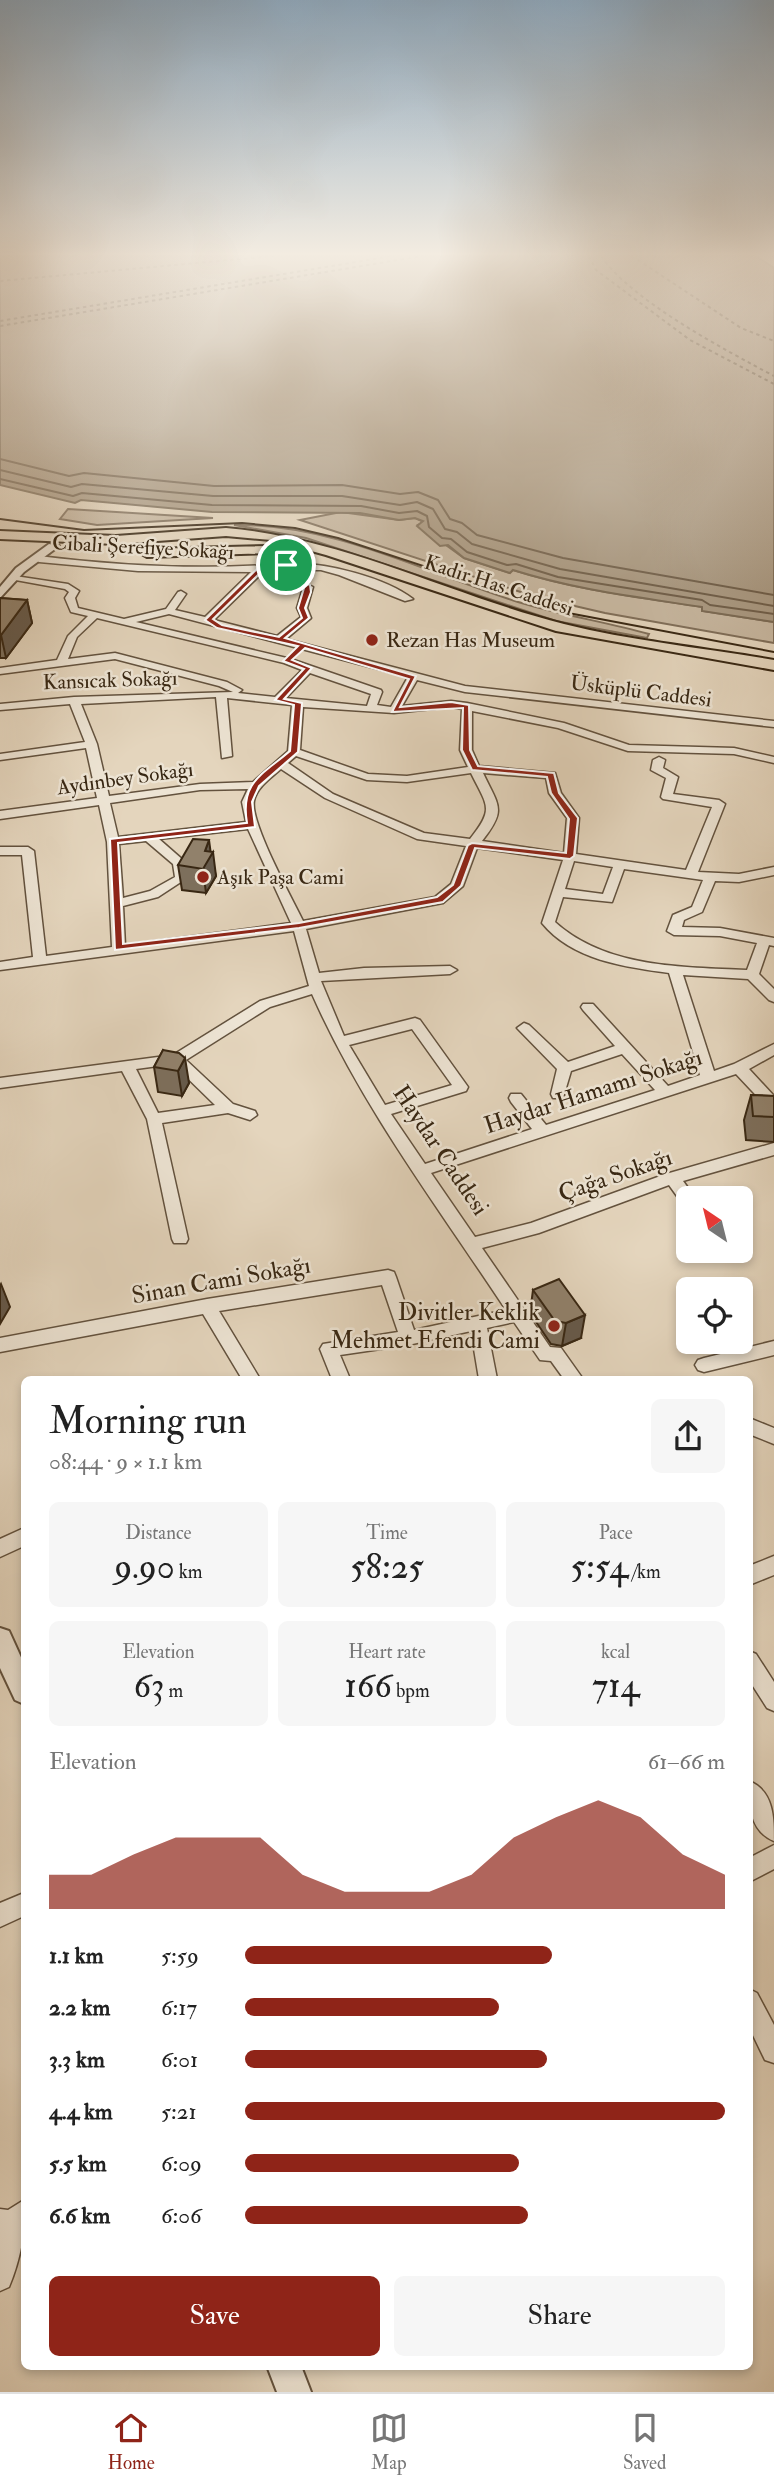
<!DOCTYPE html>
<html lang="en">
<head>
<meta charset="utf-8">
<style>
	:root { --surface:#fff; --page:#f6f6f6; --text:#222; --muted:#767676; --line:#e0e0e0; --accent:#8f2418 }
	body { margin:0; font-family:"IM FELL Double Pica",serif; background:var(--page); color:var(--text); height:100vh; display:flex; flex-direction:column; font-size:26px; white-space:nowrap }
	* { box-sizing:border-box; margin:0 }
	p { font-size:23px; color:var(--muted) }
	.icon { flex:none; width:38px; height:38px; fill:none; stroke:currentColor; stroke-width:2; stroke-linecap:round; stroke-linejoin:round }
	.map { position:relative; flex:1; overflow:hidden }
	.side { position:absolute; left:21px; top:1376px; width:732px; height:994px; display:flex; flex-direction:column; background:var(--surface); border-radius:10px; box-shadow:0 4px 10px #0003 }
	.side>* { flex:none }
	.needle { width:46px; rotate:325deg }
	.controls { position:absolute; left:676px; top:1186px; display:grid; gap:14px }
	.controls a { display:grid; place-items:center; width:77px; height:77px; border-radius:10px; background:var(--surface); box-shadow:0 4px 10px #0003; font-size:35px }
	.pin { position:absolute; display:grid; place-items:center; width:60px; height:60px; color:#fff; margin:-30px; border:4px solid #fff; border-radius:50%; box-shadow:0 2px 7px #0007 }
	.round { display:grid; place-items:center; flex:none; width:74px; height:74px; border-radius:10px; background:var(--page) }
	.head { display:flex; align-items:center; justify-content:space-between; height:119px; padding:0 28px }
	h1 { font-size:38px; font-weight:600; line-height:52px }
	.stats { display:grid; grid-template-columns:repeat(3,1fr); gap:10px; height:119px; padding:7px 28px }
	.stats div { display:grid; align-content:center; border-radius:10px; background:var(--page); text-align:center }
	.stats b { font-size:35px; font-weight:600 }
	.stats small { font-size:19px; font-weight:400 }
	.stats p { font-size:19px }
	.chart { height:196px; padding:14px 28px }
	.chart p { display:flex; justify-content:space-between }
	.chart svg { width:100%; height:126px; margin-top:7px; fill:var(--accent); opacity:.7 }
	.button { display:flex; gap:14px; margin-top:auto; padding:14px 28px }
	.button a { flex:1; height:80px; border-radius:10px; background:var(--accent); color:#fff; font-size:28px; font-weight:600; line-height:80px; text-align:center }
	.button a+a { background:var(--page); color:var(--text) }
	ul { padding:0 28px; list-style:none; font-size:23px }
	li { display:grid; grid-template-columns:112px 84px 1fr; align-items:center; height:52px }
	li i { height:18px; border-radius:9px; background:var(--accent) }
	.dock { display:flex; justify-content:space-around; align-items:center; height:98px; border-top:2px solid var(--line); background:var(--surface); font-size:19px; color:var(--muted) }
	.dock a { display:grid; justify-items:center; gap:4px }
	.dock .on { color:var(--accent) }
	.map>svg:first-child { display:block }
	.green { fill:#c7b7a0; stroke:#806f5a; stroke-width:2 }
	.water { fill:#aa9a83; stroke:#7c6c56; stroke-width:2 }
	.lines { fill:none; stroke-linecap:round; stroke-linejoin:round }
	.shore { stroke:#71604b; stroke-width:2 }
	.ferry { stroke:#5a4a35; stroke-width:2; stroke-dasharray:3.5 3.5; stroke-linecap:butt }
	.minor-casing { stroke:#63523e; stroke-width:3 }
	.tertiary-casing { stroke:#63523e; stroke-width:4 }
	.primary-casing { stroke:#382713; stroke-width:4 }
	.minor { fill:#ede4d4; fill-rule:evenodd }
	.tertiary { fill:#ede4d4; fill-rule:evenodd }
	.primary { fill:#e4d5bd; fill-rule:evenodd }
	.tram { stroke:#382713; stroke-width:2 }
	.wall { fill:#7d6f5c; stroke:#382713; stroke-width:2 }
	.shaded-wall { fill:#665a4b; stroke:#382713; stroke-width:2 }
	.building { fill:#91816b; stroke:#382713; stroke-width:2 }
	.route { fill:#8f2418; stroke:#fff; stroke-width:2; fill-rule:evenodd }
	.poi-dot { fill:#8f2418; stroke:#ede4d4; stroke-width:2.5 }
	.labels { text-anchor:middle; stroke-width:5; stroke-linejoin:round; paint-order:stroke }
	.far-street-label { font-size:21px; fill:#382713; stroke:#ede4d4 }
	.far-poi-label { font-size:21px; fill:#382713; stroke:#ede4d4; text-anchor:start }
	.street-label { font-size:24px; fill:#382713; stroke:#ede4d4 }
	.poi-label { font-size:24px; fill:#382713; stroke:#ede4d4; text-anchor:end }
</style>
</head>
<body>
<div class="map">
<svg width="774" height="2392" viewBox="0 0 774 2392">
	<rect width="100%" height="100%" fill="#e4d5bd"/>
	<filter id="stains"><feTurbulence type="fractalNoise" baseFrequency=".00286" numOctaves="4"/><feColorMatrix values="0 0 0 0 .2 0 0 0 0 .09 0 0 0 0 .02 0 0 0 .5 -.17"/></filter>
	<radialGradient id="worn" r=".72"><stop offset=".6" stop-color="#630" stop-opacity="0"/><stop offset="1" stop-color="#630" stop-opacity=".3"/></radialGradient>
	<path class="green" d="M 68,509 L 213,518 L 97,525 L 60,519 Z
		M 341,512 L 399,520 L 415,518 L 424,522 L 418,525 L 464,558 L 509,573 L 513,570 C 576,590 638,597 702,607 L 702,611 L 774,622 L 774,643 L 605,613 L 536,597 L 300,520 Z
		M 234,525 C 332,523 426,573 518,602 C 561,615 606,622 649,634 L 647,638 L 556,621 L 306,538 Z"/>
	<path class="water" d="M 0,256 L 756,256 L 774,268 L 774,622 L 702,611 L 702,607 C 637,597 576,590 513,570 L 510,573 L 464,558 L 448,545 L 440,546 L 417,526 L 423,521 L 415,518 L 399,520 L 360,513 L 212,512 L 81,500 L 75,503 L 0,485 Z"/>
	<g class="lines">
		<path class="shore" d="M 0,459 L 69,476 L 84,473 L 214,486 L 342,485 L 400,494 L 418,492 L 438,500 L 450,519 L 462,523 L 477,535 L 563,558 L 774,595
			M 0,470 L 71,487 L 82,484 L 213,496 L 342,496 L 400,505 L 417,502 L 433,509 L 445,529 L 457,532 L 472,544 L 560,569 L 774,606
			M 0,479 L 73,496 L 82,493 L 212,505 L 361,506 L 399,513 L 417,511 L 427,516 L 429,527 L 442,538 L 451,539 L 467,552 L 507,565 L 516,564 L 558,577 L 702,600 L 710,605 L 774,614"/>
		<path class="ferry" d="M 589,256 L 596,270 L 690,340 L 774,384
			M 601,256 C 632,301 725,350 774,376
			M 632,256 L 741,328 L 774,341
			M 0,281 L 273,256
			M 0,321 L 392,256
			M 0,326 L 422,256"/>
		<defs>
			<path id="minor" d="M 294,550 L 299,553 L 291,564 C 326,562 386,578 413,599 L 405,601 L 339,575 L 321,570 L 290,570 L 289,576 L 313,587 L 307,608 L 311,618 L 286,639 L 465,686 L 774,721 L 774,727 L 465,692 L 417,680 L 402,706 L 451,701 L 467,703 L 564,723 L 629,745 L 734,748 L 774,757 L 774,763 L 734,754 L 628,751 L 558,728 L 472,711 L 472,750 L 479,766 L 555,773 L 561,793 L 579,818 L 576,854 L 686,870 L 712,807 L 663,799 L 661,797 L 666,778 L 651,770 L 653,760 L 659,757 L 665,760 L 663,768 L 678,777 L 673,794 L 719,800 L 725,804 L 698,872 L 739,874 L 774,867 L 774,875 L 739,882 L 715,881 L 702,912 L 684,920 L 682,927 L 720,928 L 774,938 L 774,946 L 769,945 L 759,974 L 774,989 L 774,1002 L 769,1000 L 748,979 L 683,975 L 714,1071 L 734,1064 L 774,1044 L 774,1055 L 749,1069 L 774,1096 L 774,1110 L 769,1109 L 736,1074 L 431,1173 L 475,1237 L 531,1223 L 666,1174 L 774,1143 L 774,1155 L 683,1181 L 696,1199 L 688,1199 L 688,1205 L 682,1203 L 669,1185 L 539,1233 L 482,1248 L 550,1347 L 561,1348 L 583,1379 L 564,1379 L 551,1361 L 540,1360 L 514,1322 L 487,1328 L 497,1379 L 479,1379 L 471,1331 L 408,1345 L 340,1355 L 350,1379 L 332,1379 L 320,1349 L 323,1344 L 398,1332 L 382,1285 L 219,1311 L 260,1379 L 242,1379 L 203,1314 L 0,1352 L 0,1338 L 207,1299 L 388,1270 L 394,1272 L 396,1277 L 414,1330 L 506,1310 C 438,1207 362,1107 312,994 L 270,1007 L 186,1060 L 233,1104 L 255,1111 L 257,1115 L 250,1120 L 228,1113 L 162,1123 L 188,1239 L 186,1243 L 174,1243 L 172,1239 L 147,1119 L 122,1071 L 0,1088 L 0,1078 L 173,1055 L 260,1001 L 309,986 L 294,931 L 0,970 L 0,962 L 33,957 L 22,855 L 0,855 L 0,847 L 28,847 L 34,851 L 46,956 L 112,947 L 107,842 L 99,805 L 0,819 L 0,811 L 97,798 L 86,748 L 0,760 L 0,754 L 85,742 L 70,704 L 0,710 L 0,704 L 74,697 L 233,692 L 219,686 L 115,659 L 0,674 L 0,668 L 57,660 L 68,636 L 88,616 L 71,612 L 65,598 L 69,592 L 65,589 L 10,579 L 15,576 L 68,584 L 79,591 L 75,598 L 78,608 L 124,619 L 166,609 L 178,592 L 181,591 L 186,594 L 175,610 L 205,617 L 251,572 L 138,571 L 39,562 L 34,559 L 39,556 C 119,566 202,570 282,564 ZM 280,570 L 281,579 L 303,588 L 297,608 L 301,617 L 277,636 L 214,620 L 263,572 ZM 169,614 L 408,677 L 391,707 L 377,705 L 382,692 L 381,690 L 291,659 L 136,622 ZM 97,618 L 284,663 L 302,670 L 275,697 L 238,693 L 242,690 L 227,682 L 115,653 L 68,659 L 77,637 ZM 310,673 L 371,694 L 367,706 L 286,698 ZM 216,697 L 222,758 L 232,756 L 227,698 L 292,705 L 288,751 L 253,782 L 200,784 L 109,796 L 97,744 L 81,704 ZM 303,707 L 394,713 L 451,707 L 462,709 L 460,750 L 468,767 L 407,776 L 368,774 L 300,750 ZM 296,756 L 367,780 L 407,782 L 471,773 C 487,806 495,808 470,839 L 424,833 L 333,794 L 288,763 ZM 281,769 L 325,798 L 417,839 L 466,846 L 451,884 L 435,897 L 303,921 C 292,898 250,823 254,801 C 257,787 271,778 281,769 ZM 483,773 L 546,778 L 549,793 L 567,818 L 564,853 L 482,841 C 507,809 499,807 483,773 ZM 248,789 L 242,802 L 246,822 L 118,837 L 110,803 L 200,790 ZM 248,829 L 291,923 L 125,945 L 123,906 L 158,897 L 187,878 L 183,860 L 159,839 ZM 146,841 L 173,864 L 175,877 L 150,891 L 123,898 L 119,844 ZM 477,848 L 563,860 L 542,923 C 572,960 625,967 669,973 L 700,1075 L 668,1086 L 593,1004 L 583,1004 L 581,1007 L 583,1010 L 615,1046 L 568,1062 L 529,1025 L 524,1023 L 517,1028 L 557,1069 L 551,1094 L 553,1098 L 563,1098 L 571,1071 L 622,1054 L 655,1090 L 546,1125 L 521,1094 L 511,1094 L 509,1098 L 511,1102 L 532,1129 L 425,1164 L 391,1114 L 466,1091 L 468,1087 L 420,1020 L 415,1018 L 344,1036 L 321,981 L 450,974 L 457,970 L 450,966 L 364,968 L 319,973 L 306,929 L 443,903 L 463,886 ZM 574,861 L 613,867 L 603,894 L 565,889 ZM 624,869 L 703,880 L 692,907 L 673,915 L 667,931 L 674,935 L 720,936 L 757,943 L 747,970 C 682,967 606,968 555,922 L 563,897 L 612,902 ZM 412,1029 L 452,1085 L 385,1105 L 349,1045 ZM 173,1064 L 215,1105 L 158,1113 L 136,1069 Z
				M 774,1341 L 774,1355 L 704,1372 L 698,1370 L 695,1365 L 698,1360 L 704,1358 Z
				M 749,1418 L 774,1428 L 774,1444 L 749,1434 Z
				M 24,1528 L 24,1546 L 0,1557 L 0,1539 Z
				M 774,1556 L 774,1575 L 749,1585 L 749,1566 Z
				M 749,1651 L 756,1654 L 774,1682 L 774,1711 L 767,1708 L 749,1680 Z
				M 749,1781 C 774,1791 774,1819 774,1841 C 749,1831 749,1803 749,1781 Z
				M 774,1845 L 774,1869 L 749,1882 L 749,1858 Z
				M 24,1893 L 24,1916 L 0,1927 L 0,1903 Z
				M 749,1989 L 757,1993 L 774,2025 L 774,2063 L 765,2060 L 749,2027 Z
				M 24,2200 C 27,2228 20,2261 9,2287 L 0,2291 L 0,2209 L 8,2210 Z"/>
			<path id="tertiary" d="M 49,544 L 59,546 L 24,572 L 0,598 L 0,587 L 16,568 Z
				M 0,1628 L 9,1631 L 24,1664 L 24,1704 L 15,1700 L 0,1668 Z
				M 267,2366 L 301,2366 L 311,2392 L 277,2392 Z"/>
			<path id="primary" d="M 226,528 C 344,538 450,595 564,624 C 632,641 705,648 774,660 L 774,670 L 556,631 L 326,555 L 271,540 L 226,536 L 116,544 L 0,539 L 0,531 L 116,536 Z
				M 268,546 L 273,547 L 273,553 L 147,557 L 140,553 L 147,549 Z"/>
		</defs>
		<use href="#minor" class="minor-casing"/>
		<use href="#tertiary" class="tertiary-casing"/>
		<use href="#primary" class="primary-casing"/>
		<use href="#minor" class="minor"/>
		<use href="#tertiary" class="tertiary"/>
		<use href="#primary" class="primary"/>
		<path class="tram" d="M 0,519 L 84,530 L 242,523 L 295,528 L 338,538 L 563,612 L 774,652"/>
	</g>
	<path class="wall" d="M 0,598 L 27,600 L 32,623 L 6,658 L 0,658 Z
		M 210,852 L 216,876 L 206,893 L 182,890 L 178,865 Z
		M 163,1050 L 189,1083 L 182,1096 L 158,1092 L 154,1067 Z
		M 751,1095 L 774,1096 L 774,1142 L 746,1140 L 744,1120 Z
		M 533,1290 L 581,1338 L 562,1346 L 551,1344 L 530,1313 Z"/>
	<path class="shaded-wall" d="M 27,600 L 32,623 L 6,658 L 1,635 Z
		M 209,840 L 211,855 L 213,852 L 216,876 L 206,893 L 203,869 L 205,851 Z
		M 185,1058 L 189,1083 L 182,1096 L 178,1071 Z
		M 1,1284 L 10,1307 L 0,1324 L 0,1286 Z
		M 585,1315 L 581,1338 L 562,1346 L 566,1323 Z"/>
	<path class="building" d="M 0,598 L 27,600 L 1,635 L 0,635 Z
		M 193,839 L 209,840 L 205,851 L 213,852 L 203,869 L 178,865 Z
		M 163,1050 L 179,1053 L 185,1058 L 178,1071 L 154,1067 Z
		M 751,1095 L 774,1096 L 774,1117 L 753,1116 Z
		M 559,1279 L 585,1315 L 566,1323 L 555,1321 L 533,1290 Z"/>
	<linearGradient id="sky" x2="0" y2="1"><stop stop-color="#8faac0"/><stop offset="0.43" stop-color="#f3ece1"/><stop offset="1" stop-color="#f3ece1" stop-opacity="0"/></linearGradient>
	<rect width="774" height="591" fill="url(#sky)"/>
	<path class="route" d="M 289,564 L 288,576 L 310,585 L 311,592 L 305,608 L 309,618 L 285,638 L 416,676 L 400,707 L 451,702 L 469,705 L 470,750 L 478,766 L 554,773 L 559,793 L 578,818 L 574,856 L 570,859 L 475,848 L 461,886 L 443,902 L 299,928 L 115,950 L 110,839 L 247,823 C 240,782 262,775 290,751 L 294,705 L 275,700 L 304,669 L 283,661 L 298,646 L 217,628 L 205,620 L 259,567 ZM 282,568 L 282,578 L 304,588 L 298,608 L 302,618 L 279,637 L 222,625 L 213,619 L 263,570 ZM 305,648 L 409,679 L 392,712 L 463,708 L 462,750 L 472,770 L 547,777 L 551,793 L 569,819 L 566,853 L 472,843 L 468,845 L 453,885 L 437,897 L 299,923 L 123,944 L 118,843 L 255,827 L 252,802 L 259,786 L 298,752 L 302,703 L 284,699 L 312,668 L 292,660 Z"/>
	<g class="poi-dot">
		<circle cx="372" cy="640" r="7"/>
		<circle cx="203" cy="877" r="7"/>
		<circle cx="554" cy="1326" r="7"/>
	</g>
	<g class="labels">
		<g class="far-street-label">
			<text transform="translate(143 547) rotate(3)" y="7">Cibali Şerefiye Sokağı</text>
			<text transform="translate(499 585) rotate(18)" y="7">Kadir Has Caddesi</text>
			<text transform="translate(110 680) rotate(-2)" y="7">Kansıcak Sokağı</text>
			<text transform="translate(641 691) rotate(7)" y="7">Üsküplü Caddesi</text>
			<text transform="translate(125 778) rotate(-8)" y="7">Aydınbey Sokağı</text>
		</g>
		<g class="far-poi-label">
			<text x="386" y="647">Rezan Has Museum</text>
			<text x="217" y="884">Aşık Paşa Cami</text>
		</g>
		<g class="street-label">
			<text transform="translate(593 1091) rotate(-18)" y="8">Haydar Hamamı Sokağı</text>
			<text transform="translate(441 1150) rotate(56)" y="8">Haydar Caddesi</text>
			<text transform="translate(615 1175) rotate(-19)" y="8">Çağa Sokağı</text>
			<text transform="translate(221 1280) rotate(-10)" y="8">Sinan Cami Sokağı</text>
		</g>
		<g class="poi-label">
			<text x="540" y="1320">Divitler Keklik<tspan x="540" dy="28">Mehmet Efendi Cami</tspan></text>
		</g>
	</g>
	<rect width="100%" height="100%" filter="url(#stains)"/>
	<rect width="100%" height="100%" fill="url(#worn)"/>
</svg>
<div class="controls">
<a><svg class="needle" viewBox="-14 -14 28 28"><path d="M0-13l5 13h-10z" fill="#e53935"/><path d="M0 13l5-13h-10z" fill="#767676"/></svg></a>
<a><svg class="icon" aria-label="locate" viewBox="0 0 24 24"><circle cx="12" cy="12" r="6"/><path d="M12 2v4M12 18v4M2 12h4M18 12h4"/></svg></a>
</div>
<div class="pin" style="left:286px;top:565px;background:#1e9e55"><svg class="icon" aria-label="arrive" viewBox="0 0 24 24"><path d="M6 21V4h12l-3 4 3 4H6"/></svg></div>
<section class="side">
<div class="head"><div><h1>Morning run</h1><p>08:44 · 9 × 1.1 km</p></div><a class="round"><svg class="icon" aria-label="share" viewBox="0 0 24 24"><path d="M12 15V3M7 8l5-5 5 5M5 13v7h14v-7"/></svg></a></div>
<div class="stats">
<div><p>Distance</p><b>9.90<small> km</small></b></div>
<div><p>Time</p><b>58:25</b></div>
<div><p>Pace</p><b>5:54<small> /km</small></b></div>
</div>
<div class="stats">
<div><p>Elevation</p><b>63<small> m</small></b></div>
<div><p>Heart rate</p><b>166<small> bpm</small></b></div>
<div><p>kcal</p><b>714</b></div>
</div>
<div class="chart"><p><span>Elevation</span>61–66 m</p>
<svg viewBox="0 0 160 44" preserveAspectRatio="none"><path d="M0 44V32L10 32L20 25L30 19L40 19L50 19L60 32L70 38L80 38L90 38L100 32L110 19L120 12L130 6L140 12L150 25L160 32V44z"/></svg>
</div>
<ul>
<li><b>1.1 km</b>5:59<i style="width:64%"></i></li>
<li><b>2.2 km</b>6:17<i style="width:53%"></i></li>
<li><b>3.3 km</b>6:01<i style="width:63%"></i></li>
<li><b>4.4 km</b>5:21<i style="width:100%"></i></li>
<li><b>5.5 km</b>6:09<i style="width:57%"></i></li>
<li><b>6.6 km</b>6:06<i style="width:59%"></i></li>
</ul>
<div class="button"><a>Save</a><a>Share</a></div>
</section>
</div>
<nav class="dock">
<a class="on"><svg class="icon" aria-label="home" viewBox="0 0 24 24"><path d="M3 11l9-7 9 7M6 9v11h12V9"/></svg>Home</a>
<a><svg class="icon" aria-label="map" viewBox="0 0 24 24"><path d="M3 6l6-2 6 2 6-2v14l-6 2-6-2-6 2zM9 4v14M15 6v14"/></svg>Map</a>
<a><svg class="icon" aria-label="saved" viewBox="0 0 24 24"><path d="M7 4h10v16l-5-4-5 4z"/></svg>Saved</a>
</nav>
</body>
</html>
